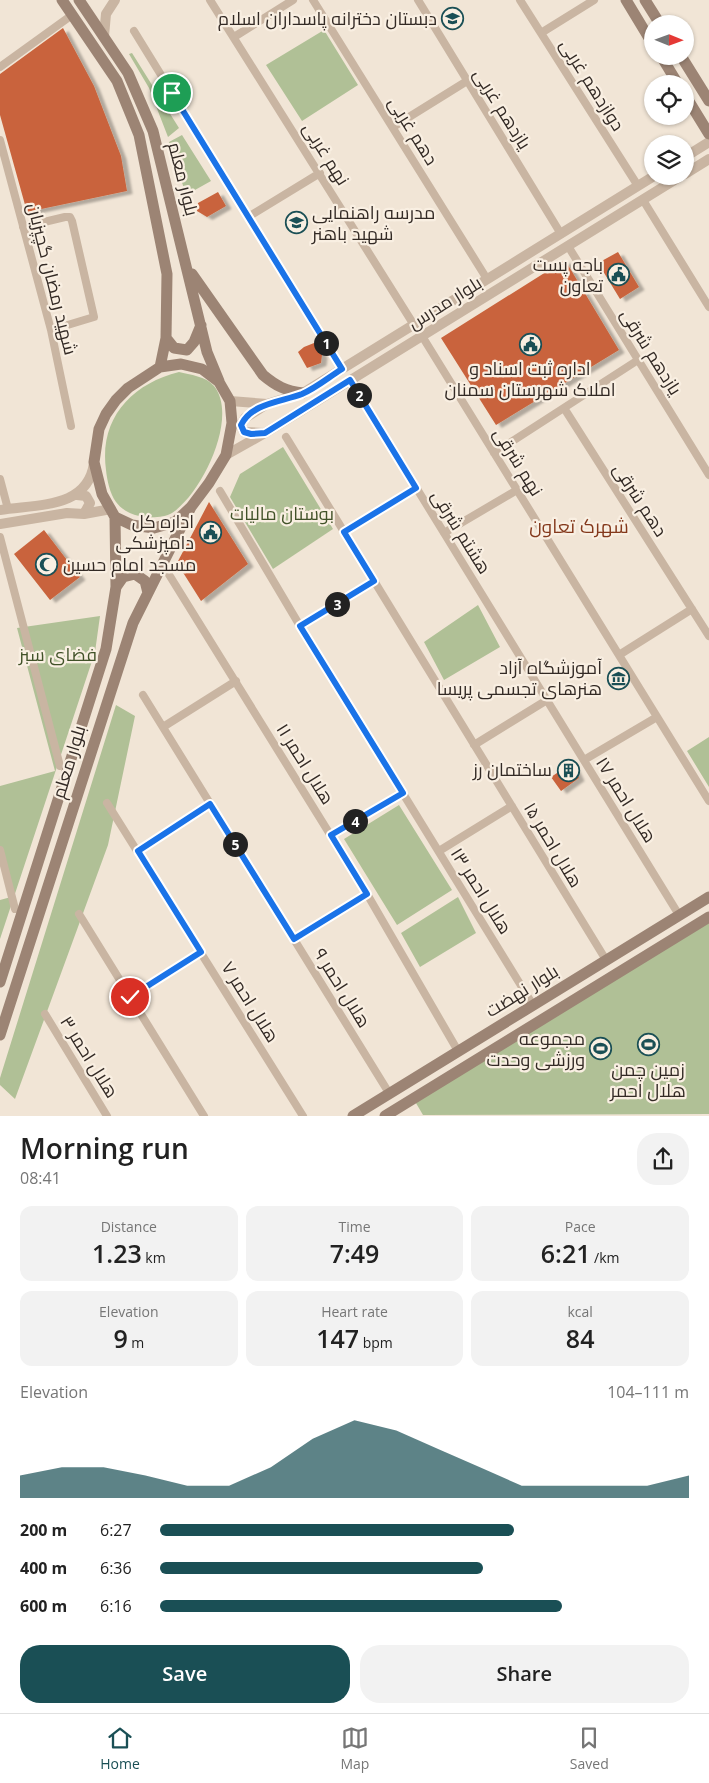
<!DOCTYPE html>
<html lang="en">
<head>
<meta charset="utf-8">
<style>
	:root { --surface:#fff; --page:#f2f2f2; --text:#222; --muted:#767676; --line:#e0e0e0; --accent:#1a4f55 }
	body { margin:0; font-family:"Open Sans",Cairo,sans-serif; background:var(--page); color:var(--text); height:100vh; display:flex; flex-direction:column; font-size:19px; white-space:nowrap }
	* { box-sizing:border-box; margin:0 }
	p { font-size:16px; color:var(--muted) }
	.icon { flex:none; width:28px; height:28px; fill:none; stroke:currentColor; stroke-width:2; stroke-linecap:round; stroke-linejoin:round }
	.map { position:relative; height:1116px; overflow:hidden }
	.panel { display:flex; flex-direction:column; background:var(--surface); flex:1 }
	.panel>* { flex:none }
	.needle { width:32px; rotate:91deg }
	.buttons { position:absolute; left:644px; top:15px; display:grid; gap:10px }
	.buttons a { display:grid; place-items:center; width:50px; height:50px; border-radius:50%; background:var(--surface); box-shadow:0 1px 4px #0004; font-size:25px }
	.pin { position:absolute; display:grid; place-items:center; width:42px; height:42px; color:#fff; margin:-21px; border:2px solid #fff; border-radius:50%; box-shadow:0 1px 5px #0007 }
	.km { position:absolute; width:25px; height:25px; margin:-12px; border-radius:50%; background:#222; color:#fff; font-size:14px; line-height:25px; text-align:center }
	.round { display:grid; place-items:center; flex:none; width:52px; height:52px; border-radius:20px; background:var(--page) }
	.headline { display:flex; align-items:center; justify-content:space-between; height:85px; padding:0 20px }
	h1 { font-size:28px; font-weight:600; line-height:38px }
	.metrics { display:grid; grid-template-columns:repeat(3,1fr); gap:8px; height:85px; padding:5px 20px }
	.metrics div { display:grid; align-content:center; border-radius:12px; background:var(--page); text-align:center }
	.metrics b { font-size:25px; font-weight:600 }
	.metrics small { font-size:14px; font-weight:400 }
	.metrics p { font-size:14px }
	.chart { height:140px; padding:10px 20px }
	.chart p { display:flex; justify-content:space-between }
	.chart svg { width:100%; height:90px; margin-top:5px; fill:var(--accent); opacity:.7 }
	.primary-button { display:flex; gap:10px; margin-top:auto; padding:10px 20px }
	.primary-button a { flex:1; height:58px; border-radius:20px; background:var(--accent); color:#fff; font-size:20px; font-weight:600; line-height:58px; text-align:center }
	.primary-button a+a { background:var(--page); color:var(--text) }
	ul { padding:0 20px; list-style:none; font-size:16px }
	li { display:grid; grid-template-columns:80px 60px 1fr; align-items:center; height:38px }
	li i { height:12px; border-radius:6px; background:var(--accent) }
	.dock { display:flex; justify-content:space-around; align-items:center; height:70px; border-top:1px solid var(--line); background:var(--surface); font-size:14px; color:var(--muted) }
	.dock a { display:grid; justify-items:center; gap:2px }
	.dock .active { color:var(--accent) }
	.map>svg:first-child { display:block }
	.green { fill:#b0c096 }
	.building { fill:#c9643c; filter:url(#shadow) }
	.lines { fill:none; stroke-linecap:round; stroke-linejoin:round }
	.minor { stroke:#c9b5a2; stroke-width:8 }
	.tertiary { stroke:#c9b5a2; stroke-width:10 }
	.secondary { stroke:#9c8474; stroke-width:11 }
	.route-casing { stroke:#fff; stroke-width:10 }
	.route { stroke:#1a73e8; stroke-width:6 }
	.labels { text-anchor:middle; stroke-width:4.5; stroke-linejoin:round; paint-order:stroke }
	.poi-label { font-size:18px; fill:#332a25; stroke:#f9efe2; text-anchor:end }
	.street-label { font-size:18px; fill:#332a25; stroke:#f9efe2 }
	.park-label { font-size:18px; fill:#415228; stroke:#f9efe2 }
	.neighbourhood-label { font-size:19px; fill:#84391c; stroke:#f9efe2 }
</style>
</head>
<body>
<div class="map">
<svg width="709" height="1116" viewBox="0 0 709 1116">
	<defs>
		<filter id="shadow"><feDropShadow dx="5.5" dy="3" stdDeviation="1" flood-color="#0004"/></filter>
	</defs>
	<rect width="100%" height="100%" fill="#f1e5d6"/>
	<path class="green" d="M 324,30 L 358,85 L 302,121 L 266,65 Z
		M 132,53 L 179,128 L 168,137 L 149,88 L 129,54 Z
		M 182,135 L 211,181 L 186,195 L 180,176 C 185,171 184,168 182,161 L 175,160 L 169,142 Z
		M 179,372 C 190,375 206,376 214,386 C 239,417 202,494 172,513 C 164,518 148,518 139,516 C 130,514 122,510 116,502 C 110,494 107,480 106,470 C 99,419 131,384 179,372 Z
		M 283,447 L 333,529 L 273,569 L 230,497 L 240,474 Z
		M 478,605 L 500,647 L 444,680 L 424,642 Z
		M 100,616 L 95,652 L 0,939 L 0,900 L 11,897 L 0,858 L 0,786 L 55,771 L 17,628 Z
		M 116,705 L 135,716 L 108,845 L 15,1099 L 0,1085 L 0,1078 Z
		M 709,737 L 709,787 L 687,751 Z
		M 399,805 L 452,890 L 397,925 L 344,839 Z
		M 458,897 L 476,933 L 420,967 L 401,933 Z
		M 709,917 L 709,1114 L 423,1115 L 413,1098 Z"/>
	<path class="building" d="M 63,28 L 94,86 L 121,156 L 127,191 L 27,212 L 0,115 L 0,74 Z
		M 218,192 L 226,206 L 207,217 L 197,211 L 198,203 Z
		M 618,252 L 639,287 L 620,299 L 598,263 Z
		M 565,260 L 619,350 L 496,425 L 441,338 Z
		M 314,343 L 322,355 L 321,363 L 307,368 L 298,352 L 304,347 Z
		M 209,502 L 248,564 L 201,601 L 177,563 Z
		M 44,530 L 80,577 L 50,600 L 14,554 Z
		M 572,763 L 579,778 L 561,791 L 551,777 Z"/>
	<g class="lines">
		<path class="minor" d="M 210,0 L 414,325
			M 313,0 L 487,279
			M 418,0 L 561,234
			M 520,0 L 638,186
			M 134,31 L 342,369
			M 541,33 L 594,0
			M 234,37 L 293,0
			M 0,67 L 72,15
			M 393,127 L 467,81
			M 0,140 L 51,330 L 71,426
			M 643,200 L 709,307
			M 248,217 L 320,173
			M 23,227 L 65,217 L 70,217 L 72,221 L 94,317 L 51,330
			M 568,246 L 709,475
			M 422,336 L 709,801
			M 350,380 L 679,915
			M 564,408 L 709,636
			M 286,437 L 606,960
			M 494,453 L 638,360
			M 0,479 L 8,509
			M 220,491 L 300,626 L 533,1005
			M 344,532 L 416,488
			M 444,533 L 517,490
			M 0,537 L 60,766
			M 168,573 L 367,894 L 458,1051
			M 300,626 L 374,581
			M 619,655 L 692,609
			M 143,695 L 389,1093
			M 163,727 L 236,681
			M 474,745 L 547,700
			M 584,760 L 657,717
			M 107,803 L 303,1116
			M 331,835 L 403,793
			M 0,850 L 15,909
			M 138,851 L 211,804
			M 439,851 L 512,806
			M 79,914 L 204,1116
			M 294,939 L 367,894
			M 130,997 L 201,952
			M 45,1014 L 107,1116"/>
		<path class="tertiary" d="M 104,36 L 106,14 L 115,0
			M 685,157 L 709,142
			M 685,174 L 709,159
			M 230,401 L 267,404 L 303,393 L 654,176
			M 263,433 L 244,432 L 241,425 L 245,418 L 267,404
			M 226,455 L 265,433 L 681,176
			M 77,495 L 86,496 L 90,503 L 84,514
			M 0,510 C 37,504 88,509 94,463
			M 0,524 L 67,513 L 84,514 L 111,509"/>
		<path class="secondary" d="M 62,0 L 117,81 L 139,135 L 167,274 L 166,338 L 160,367
			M 79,0 L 128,73 L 153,131 L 207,352 L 219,381
			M 626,0 L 652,43
			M 645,0 L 660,24
			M 661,56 L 678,84
			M 681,56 L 709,101
			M 685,95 L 709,134
			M 192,274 L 263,375 C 276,386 286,391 303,393
			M 166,338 L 174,348 L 187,350 L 194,342 L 201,325
			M 116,587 L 123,577 L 135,574 L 145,581 L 148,593
			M 0,982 L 106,649 L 116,587 L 115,517
			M 0,1035 L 133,623 L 191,507 L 209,483 L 226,455 L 232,423 L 230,401 L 219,382 L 202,369 L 181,364 L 160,367 L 128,388 L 116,400 L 106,414 L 99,429 L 94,462 L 102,494 L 115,517 L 132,525 L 154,528 L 175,522 L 191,507
			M 353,1116 L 709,897
			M 385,1116 L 709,917"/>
	</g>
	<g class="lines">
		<defs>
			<path id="route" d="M 130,997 L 201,952 L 138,851 L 210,804 L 294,939 L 367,894 L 331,835 L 403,793 L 300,626 L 374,581 L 344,532 L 416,488 L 350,380 L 265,433 L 251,434 L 244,432 L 241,425 C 252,403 281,402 302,394 C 316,388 329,377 342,369 L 172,93"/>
		</defs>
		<use href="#route" class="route-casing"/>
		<use href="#route" class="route"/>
	</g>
	<defs>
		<symbol id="school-ring" viewBox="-11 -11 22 22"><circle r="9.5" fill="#f9efe2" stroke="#1a4f55" stroke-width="1.5"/><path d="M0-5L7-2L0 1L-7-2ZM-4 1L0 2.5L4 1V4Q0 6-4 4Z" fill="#1a4f55"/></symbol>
		<symbol id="civic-ring" viewBox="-11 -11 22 22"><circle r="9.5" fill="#f9efe2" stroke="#1a4f55" stroke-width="1.5"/><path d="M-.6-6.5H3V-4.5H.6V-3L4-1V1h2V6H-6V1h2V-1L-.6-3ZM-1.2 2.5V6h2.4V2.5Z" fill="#1a4f55"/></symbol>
		<symbol id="mosque-ring" viewBox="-11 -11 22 22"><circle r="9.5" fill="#f9efe2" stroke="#1a4f55" stroke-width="1.5"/><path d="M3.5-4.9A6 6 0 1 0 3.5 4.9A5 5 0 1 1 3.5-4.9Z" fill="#1a4f55"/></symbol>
		<symbol id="museum-ring" viewBox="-11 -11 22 22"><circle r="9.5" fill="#f9efe2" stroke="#1a4f55" stroke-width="1.5"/><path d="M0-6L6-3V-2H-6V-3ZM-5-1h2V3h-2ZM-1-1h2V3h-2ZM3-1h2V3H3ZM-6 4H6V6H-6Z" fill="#1a4f55"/></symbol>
		<symbol id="building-ring" viewBox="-11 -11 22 22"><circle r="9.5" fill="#f9efe2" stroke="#1a4f55" stroke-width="1.5"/><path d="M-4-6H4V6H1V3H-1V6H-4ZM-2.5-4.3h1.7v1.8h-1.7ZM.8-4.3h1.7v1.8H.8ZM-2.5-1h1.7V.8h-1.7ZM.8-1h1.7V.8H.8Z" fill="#1a4f55"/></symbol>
		<symbol id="stadium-ring" viewBox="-11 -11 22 22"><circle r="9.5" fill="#f9efe2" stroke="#1a4f55" stroke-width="1.5"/><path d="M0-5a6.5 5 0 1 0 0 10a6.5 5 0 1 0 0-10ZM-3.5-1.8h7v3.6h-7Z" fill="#1a4f55"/></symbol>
	</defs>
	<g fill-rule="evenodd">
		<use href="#school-ring" x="440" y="6" width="25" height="25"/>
		<use href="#school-ring" x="284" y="210" width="25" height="25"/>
		<use href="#civic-ring" x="606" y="262" width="25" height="25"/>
		<use href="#civic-ring" x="518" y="332" width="25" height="25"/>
		<use href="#civic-ring" x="198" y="520" width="25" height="25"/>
		<use href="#mosque-ring" x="34" y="552" width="25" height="25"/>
		<use href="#museum-ring" x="606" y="666" width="25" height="25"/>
		<use href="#building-ring" x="556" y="758" width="25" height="25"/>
		<use href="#stadium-ring" x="636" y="1032" width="25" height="25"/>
		<use href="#stadium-ring" x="588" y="1036" width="25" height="25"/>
	</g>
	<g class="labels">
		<g class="poi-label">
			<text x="437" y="25">دبستان دخترانه پاسداران اسلام</text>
			<text x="312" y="219" text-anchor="start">مدرسه راهنمایی<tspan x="312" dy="21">شهید باهنر</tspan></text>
			<text x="603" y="271">باجه پست<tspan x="603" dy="21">تعاون</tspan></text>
			<text x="530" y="375" text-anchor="middle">اداره ثبت اسناد و<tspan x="530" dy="21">املاک شهرستان سمنان</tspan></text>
			<text x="194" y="528">اداره کل<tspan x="194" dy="21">دامپزشکی</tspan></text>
			<text x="63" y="571" text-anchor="start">مسجد امام حسین</text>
			<text x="602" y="674">آموزشگاه آزاد<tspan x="602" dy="21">هنرهای تجسمی پریسا</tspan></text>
			<text x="552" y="776">ساختمان رز</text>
			<text x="585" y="1045">مجموعه<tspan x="585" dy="21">ورزشی وحدت</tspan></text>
			<text x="648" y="1076" text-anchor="middle">زمین چمن<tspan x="648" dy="21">هلال احمر</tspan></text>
		</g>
		<g class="street-label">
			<text transform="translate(592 85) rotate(58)" y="6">دوازدهم غربی</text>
			<text transform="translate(502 109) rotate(58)" y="6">یازدهم غربی</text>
			<text transform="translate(413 131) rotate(58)" y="6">دهم غربی</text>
			<text transform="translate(326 154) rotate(58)" y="6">نهم غربی</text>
			<text transform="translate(183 179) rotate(76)" y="6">بلوار معلم</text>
			<text transform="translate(52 279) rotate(76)" y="6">شهید رمضان گچپزیان</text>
			<text transform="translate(445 303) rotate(-32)" y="6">بلوار مدرس</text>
			<text transform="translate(651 352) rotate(58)" y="6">یازدهم شرقی</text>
			<text transform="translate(518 462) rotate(58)" y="6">نهم شرقی</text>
			<text transform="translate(640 500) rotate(57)" y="6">دهم شرقی</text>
			<text transform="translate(461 532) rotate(58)" y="6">هشتم شرقی</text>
			<text transform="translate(69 762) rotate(-73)" y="6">بلوار معلم</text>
			<text transform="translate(305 764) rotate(58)" y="6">هلال احمر ۱۱</text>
			<text transform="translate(626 800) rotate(58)" y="6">هلال احمر ۱۷</text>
			<text transform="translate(553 845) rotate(59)" y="6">هلال احمر ۱۵</text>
			<text transform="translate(481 891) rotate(58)" y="6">هلال احمر ۱۳</text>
			<text transform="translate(342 988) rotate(58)" y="6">هلال احمر ۹</text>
			<text transform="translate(522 991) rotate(-32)" y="6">بلوار نهضت</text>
			<text transform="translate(250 1002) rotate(58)" y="6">هلال احمر ۷</text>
			<text transform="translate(89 1057) rotate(58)" y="6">هلال احمر ۳</text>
		</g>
		<g class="park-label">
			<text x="282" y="520">بوستان مالیات</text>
			<text x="58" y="661">فضای سبز</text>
		</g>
		<g class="neighbourhood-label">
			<text x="579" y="533">شهرک تعاون</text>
		</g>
	</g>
</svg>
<div class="buttons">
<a><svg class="needle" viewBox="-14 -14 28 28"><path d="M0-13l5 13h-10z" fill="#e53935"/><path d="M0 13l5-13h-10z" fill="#767676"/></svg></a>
<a><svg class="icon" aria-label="locate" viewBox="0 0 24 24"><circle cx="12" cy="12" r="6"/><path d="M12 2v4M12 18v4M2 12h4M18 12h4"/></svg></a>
<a><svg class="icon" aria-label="layers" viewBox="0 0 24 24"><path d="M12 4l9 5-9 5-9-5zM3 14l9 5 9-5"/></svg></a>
</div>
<div class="pin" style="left:172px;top:93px;background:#1e9e55"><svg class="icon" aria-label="arrive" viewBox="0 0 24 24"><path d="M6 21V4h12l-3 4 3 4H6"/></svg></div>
<div class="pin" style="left:130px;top:997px;background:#d93025"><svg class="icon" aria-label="check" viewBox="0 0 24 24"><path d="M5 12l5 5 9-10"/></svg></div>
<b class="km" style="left:326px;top:343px">1</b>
<b class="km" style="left:359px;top:395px">2</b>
<b class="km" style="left:337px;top:604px">3</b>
<b class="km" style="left:355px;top:821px">4</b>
<b class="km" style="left:235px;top:844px">5</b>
</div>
<section class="panel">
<div class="headline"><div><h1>Morning run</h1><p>08:41</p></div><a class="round"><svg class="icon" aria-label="share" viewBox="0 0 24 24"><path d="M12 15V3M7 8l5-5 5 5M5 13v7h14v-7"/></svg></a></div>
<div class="metrics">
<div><p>Distance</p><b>1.23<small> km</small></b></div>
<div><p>Time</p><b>7:49</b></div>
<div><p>Pace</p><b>6:21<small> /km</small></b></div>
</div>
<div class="metrics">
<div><p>Elevation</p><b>9<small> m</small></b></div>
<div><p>Heart rate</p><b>147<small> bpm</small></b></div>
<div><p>kcal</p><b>84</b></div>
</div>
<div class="chart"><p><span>Elevation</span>104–111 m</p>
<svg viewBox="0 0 160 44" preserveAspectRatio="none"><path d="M0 44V33L10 29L20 29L30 33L40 38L50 38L60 29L70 15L80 6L90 11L100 20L110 29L120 38L130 38L140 38L150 38L160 33V44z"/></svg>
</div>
<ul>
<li><b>200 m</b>6:27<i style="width:67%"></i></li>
<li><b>400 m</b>6:36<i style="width:61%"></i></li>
<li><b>600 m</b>6:16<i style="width:76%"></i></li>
</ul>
<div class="primary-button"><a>Save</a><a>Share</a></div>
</section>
<nav class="dock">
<a class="active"><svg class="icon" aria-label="home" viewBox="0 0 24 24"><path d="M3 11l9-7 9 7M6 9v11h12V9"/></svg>Home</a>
<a><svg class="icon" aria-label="map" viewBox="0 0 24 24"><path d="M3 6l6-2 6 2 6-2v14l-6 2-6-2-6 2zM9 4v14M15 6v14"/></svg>Map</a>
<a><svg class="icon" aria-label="saved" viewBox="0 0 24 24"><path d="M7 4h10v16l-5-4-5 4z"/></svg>Saved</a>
</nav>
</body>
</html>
